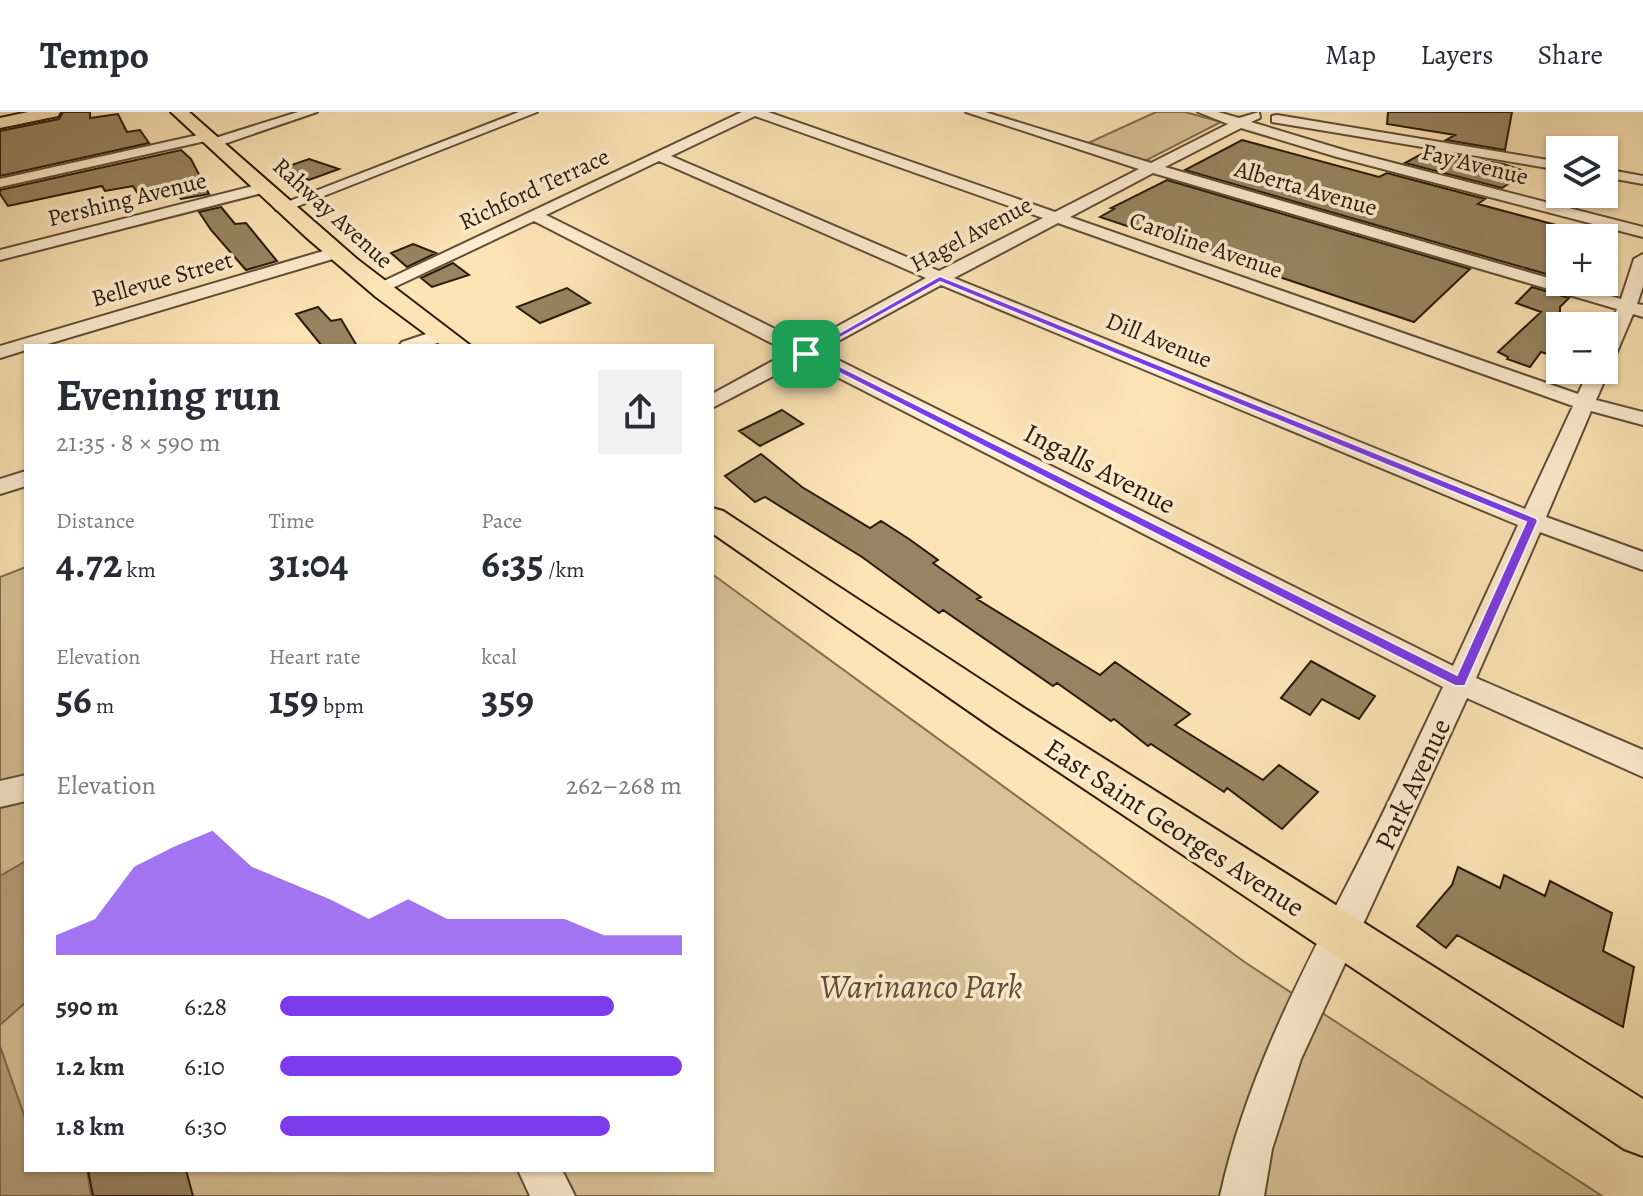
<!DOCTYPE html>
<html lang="en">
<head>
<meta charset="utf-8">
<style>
	:root { --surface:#fff; --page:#f2f2f3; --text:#2b2b33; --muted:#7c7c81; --line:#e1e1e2; --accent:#7c3aed }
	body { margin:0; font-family:Alegreya,serif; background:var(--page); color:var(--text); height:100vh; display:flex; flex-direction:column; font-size:30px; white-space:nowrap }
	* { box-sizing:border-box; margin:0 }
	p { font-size:26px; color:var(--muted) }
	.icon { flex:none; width:44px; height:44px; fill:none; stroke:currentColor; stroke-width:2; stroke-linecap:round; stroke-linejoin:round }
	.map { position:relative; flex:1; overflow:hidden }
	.panel { position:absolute; left:24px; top:232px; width:690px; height:828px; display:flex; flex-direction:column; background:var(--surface); border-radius:0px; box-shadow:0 2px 6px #0004 }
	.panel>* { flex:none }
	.buttons { position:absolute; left:1546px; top:24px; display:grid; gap:16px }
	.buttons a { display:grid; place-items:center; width:72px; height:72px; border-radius:0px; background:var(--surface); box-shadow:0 2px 6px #0004; font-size:40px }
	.pin { position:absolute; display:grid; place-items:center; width:68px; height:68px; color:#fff; margin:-34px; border-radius:16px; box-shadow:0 4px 12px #0006 }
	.round { display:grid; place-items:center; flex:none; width:84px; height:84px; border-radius:0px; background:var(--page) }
	.overview { display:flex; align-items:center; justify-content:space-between; height:136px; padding:0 32px }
	h1 { font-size:44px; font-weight:700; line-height:60px }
	.stats { display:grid; grid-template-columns:repeat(3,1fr); gap:12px; height:136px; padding:8px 32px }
	.stats div { display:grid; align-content:center }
	.stats b { font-size:40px; font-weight:700 }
	.stats small { font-size:22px; font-weight:400 }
	.stats p { font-size:22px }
	.chart { height:224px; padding:16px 32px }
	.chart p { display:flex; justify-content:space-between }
	.chart svg { width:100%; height:144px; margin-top:8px; fill:var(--accent); opacity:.7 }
	ul { padding:0 32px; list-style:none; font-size:26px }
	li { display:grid; grid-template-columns:128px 96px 1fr; align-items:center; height:60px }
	li i { height:20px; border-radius:10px; background:var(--accent) }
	header { display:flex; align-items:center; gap:48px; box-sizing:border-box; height:112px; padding:0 40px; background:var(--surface); border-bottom:2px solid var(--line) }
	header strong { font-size:38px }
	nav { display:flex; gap:44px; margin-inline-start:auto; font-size:28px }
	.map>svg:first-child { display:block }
	.green { fill:#d9c298; stroke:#826e50; stroke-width:2 }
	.water { fill:#b6a07b; stroke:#7e6b4d; stroke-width:2 }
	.building { fill:#988462; stroke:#2b1b08; stroke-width:2 }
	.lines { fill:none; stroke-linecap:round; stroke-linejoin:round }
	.minor-casing { stroke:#604d34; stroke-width:4 }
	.major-casing { stroke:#2b1b08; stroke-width:4 }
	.minor { fill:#feedd0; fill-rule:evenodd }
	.major { fill:#fde4b6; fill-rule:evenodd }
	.route { fill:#7c3aed; stroke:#fff; stroke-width:2; fill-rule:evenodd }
	.labels { text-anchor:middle; stroke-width:7; stroke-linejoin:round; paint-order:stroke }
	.far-street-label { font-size:24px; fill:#2b1b08; stroke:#feedd0 }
	.street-label { font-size:28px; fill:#2b1b08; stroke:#feedd0 }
	.near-park-label { font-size:34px; font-style:italic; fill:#5f4d33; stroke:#feedd0 }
</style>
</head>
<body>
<header>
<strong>Tempo</strong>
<nav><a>Map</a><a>Layers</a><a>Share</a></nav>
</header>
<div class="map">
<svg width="1643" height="1084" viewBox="0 0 1643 1084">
	<rect width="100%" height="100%" fill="#fde4b6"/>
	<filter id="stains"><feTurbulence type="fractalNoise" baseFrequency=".0025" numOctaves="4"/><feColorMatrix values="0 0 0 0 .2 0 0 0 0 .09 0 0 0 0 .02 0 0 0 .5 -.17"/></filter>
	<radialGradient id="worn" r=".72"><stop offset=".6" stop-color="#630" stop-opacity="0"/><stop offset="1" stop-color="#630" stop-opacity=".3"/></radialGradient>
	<path class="green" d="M 1156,0 L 1185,0 L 1221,10 L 1145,49 L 1088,31 Z
		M 26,455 L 26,1058 L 712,1058 L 712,462 L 1246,851 L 1602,1084 L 0,1084 L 0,465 Z"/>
	<path class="water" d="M 26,749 L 26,890 L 0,913 L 0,764 Z
		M 0,934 L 26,1009 L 26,1058 L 87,1058 L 91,1084 L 0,1084 Z"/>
	<path class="building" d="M 63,0 L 90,0 L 90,6 L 118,2 L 127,20 L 140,18 L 149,31 L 0,64 L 0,19 L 59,7 Z
		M 1388,0 L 1512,0 L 1505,38 L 1446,28 L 1455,23 L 1387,12 Z
		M 1242,28 L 1379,65 L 1387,61 L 1485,87 L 1478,92 L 1560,114 L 1560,166 L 1185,58 Z
		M 181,38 L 191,47 L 209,82 L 181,87 L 173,77 L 140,85 L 133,74 L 105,79 L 102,74 L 8,94 L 0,82 L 0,78 Z
		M 1427,39 L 1503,52 L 1527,60 L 1502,76 L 1405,51 Z
		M 309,47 L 339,57 L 309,68 L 280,57 Z
		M 1167,68 L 1470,157 L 1414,210 L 1100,105 L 1114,97 L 1111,96 Z
		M 221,95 L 235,112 L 246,111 L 277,149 L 246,158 L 211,118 L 199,100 Z
		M 413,132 L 436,141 L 407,155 L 391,141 Z
		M 453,151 L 469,163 L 432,175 L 421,166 Z
		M 1532,175 L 1569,186 L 1560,195 L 1560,246 L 1541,240 L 1530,255 L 1507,247 L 1508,245 L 1498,240 L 1541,200 L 1516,191 Z
		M 567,176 L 590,191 L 540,211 L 517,195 Z
		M 318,195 L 331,209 L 341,207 L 357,234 L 322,234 L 296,202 Z
		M 782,298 L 803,312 L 760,334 L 739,319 Z
		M 761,342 L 802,375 L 870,416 L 881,409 L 909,427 L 938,448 L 933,451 L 981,485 L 977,487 L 1100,563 L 1115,550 L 1190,602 L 1175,613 L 1263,668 L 1279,653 L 1318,680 L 1282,717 L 1227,676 L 1224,680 L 1151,632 L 1148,634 L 1114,607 L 1111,609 L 1057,571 L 1053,574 L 943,498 L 939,501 L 862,445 L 765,385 L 755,390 L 725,364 Z
		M 1311,549 L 1375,584 L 1359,607 L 1322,587 L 1310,603 L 1281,586 Z
		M 1458,755 L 1500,776 L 1504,763 L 1545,784 L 1550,769 L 1612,801 L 1603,839 L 1634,855 L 1623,915 L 1457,823 L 1446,836 L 1417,814 L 1452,773 Z
		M 88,1058 L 186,1058 L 193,1084 L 93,1084 Z"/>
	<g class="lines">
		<defs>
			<path id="minor" d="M 298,0 L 317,0 L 215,35 L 210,34 L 210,28 L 0,75 L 0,67 L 207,21 L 212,22 L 212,27 Z
				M 519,0 L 537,0 L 288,98 L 276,98 L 274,95 Z
				M 742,0 L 768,0 L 1055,100 L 1139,57 L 966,0 L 985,0 L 1151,51 L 1228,12 L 1198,0 L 1218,0 L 1239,6 L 1259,0 L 1260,6 L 1251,10 L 1347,39 L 1643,115 L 1643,125 L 1337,45 L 1241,16 L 1165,55 L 1621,187 L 1634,147 L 1643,142 L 1643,174 L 1637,192 L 1643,193 L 1643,205 L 1633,202 L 1614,247 L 1604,253 L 1604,225 L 1617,197 L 1153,61 L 1070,105 L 1578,282 L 1589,258 L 1604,258 L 1606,254 L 1609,258 L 1596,288 L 1643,300 L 1643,313 L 1591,299 L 1546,405 L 1643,440 L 1643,458 L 1540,420 L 1476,566 L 1643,638 L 1643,665 L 1467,586 L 1301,947 L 1272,1037 L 1264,1084 L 1220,1084 C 1246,966 1300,864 1355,757 C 1386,697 1414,636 1443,575 L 804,248 L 712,296 L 712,282 L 789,240 L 534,109 L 384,180 L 378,181 L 369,176 ZM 755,4 L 1043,106 L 939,159 L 671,44 ZM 659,49 L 926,166 L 805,232 L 546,103 ZM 1058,111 L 1573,294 L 1525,397 L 954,166 ZM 941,173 L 1518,413 L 1453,554 L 820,239 Z
				M 1277,3 L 1560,50 L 1560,58 L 1272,10 L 1272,4 Z
				M 1604,57 L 1643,64 L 1643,72 L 1604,65 Z
				M 265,71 L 273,76 L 270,79 L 0,148 L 0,138 Z
				M 337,135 L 345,140 L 343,144 L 41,234 L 26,234 L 26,238 L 0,246 L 0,234 Z
				M 441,217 L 451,223 C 438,236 417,234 399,234 L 402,230 Z
				M 26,359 L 26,374 L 0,382 L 0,367 Z
				M 26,663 L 26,689 L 0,695 L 0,669 Z
				M 518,1058 L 562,1058 L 575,1084 L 530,1084 Z"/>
			<path id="major" d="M 28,0 L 60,0 L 58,4 L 0,16 L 0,6 Z
				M 171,0 L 189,0 L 357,147 L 471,234 L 442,234 L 376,185 L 307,126 Z
				M 712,396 L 723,399 L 1024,596 L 1643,987 L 1643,1044 L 1624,1037 L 996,618 L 712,421 Z"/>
		</defs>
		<use href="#minor" class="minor-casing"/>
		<use href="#major" class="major-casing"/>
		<use href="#minor" class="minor"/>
		<use href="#major" class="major"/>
	</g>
	<path class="route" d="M 940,164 L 1536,406 L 1538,409 L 1465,574 L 1455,574 L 802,242 ZM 940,170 L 1526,410 L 1457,563 L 813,241 Z"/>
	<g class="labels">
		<g class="far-street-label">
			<text transform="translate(1475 52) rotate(14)" y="8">Fay Avenue</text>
			<text transform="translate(1306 76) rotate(16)" y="8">Alberta Avenue</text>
			<text transform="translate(534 77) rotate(-25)" y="8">Richford Terrace</text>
			<text transform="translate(127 87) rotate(-14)" y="8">Pershing Avenue</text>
			<text transform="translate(333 101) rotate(42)" y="8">Rahway Avenue</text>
			<text transform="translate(971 122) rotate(-28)" y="8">Hagel Avenue</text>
			<text transform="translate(1206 133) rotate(19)" y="8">Caroline Avenue</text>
			<text transform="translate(162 167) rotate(-16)" y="8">Bellevue Street</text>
			<text transform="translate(1159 228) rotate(22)" y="8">Dill Avenue</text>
		</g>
		<g class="street-label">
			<text transform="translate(1100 356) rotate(27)" y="10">Ingalls Avenue</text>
			<text transform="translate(1412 672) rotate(-65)" y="10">Park Avenue</text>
			<text transform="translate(1175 715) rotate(33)" y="10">East Saint Georges Avenue</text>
		</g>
		<g class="near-park-label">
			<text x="921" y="886">Warinanco Park</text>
		</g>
	</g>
	<rect width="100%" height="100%" filter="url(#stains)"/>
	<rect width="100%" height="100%" fill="url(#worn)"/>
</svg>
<div class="buttons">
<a><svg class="icon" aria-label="layers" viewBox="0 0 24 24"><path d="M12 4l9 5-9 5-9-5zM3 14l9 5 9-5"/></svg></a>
<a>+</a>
<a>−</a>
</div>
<div class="pin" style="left:806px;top:242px;background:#1e9e55"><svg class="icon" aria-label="arrive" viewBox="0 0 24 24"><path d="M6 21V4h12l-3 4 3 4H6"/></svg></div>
<section class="panel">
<div class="overview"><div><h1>Evening run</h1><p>21:35 · 8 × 590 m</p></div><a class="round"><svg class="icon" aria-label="share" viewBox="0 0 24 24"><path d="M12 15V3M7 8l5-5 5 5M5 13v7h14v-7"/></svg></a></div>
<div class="stats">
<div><p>Distance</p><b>4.72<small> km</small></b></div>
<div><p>Time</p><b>31:04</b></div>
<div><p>Pace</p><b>6:35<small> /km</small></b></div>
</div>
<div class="stats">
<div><p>Elevation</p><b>56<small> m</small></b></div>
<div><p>Heart rate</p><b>159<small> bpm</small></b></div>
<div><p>kcal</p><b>359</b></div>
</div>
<div class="chart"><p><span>Elevation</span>262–268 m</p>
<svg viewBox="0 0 160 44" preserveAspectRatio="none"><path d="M0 44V38L10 33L20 17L30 11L40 6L50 17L60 22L70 27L80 33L90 27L100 33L110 33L120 33L130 33L140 38L150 38L160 38V44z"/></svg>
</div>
<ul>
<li><b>590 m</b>6:28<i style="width:83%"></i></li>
<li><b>1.2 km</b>6:10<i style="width:100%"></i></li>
<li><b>1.8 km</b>6:30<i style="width:82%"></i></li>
</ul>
</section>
</div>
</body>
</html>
